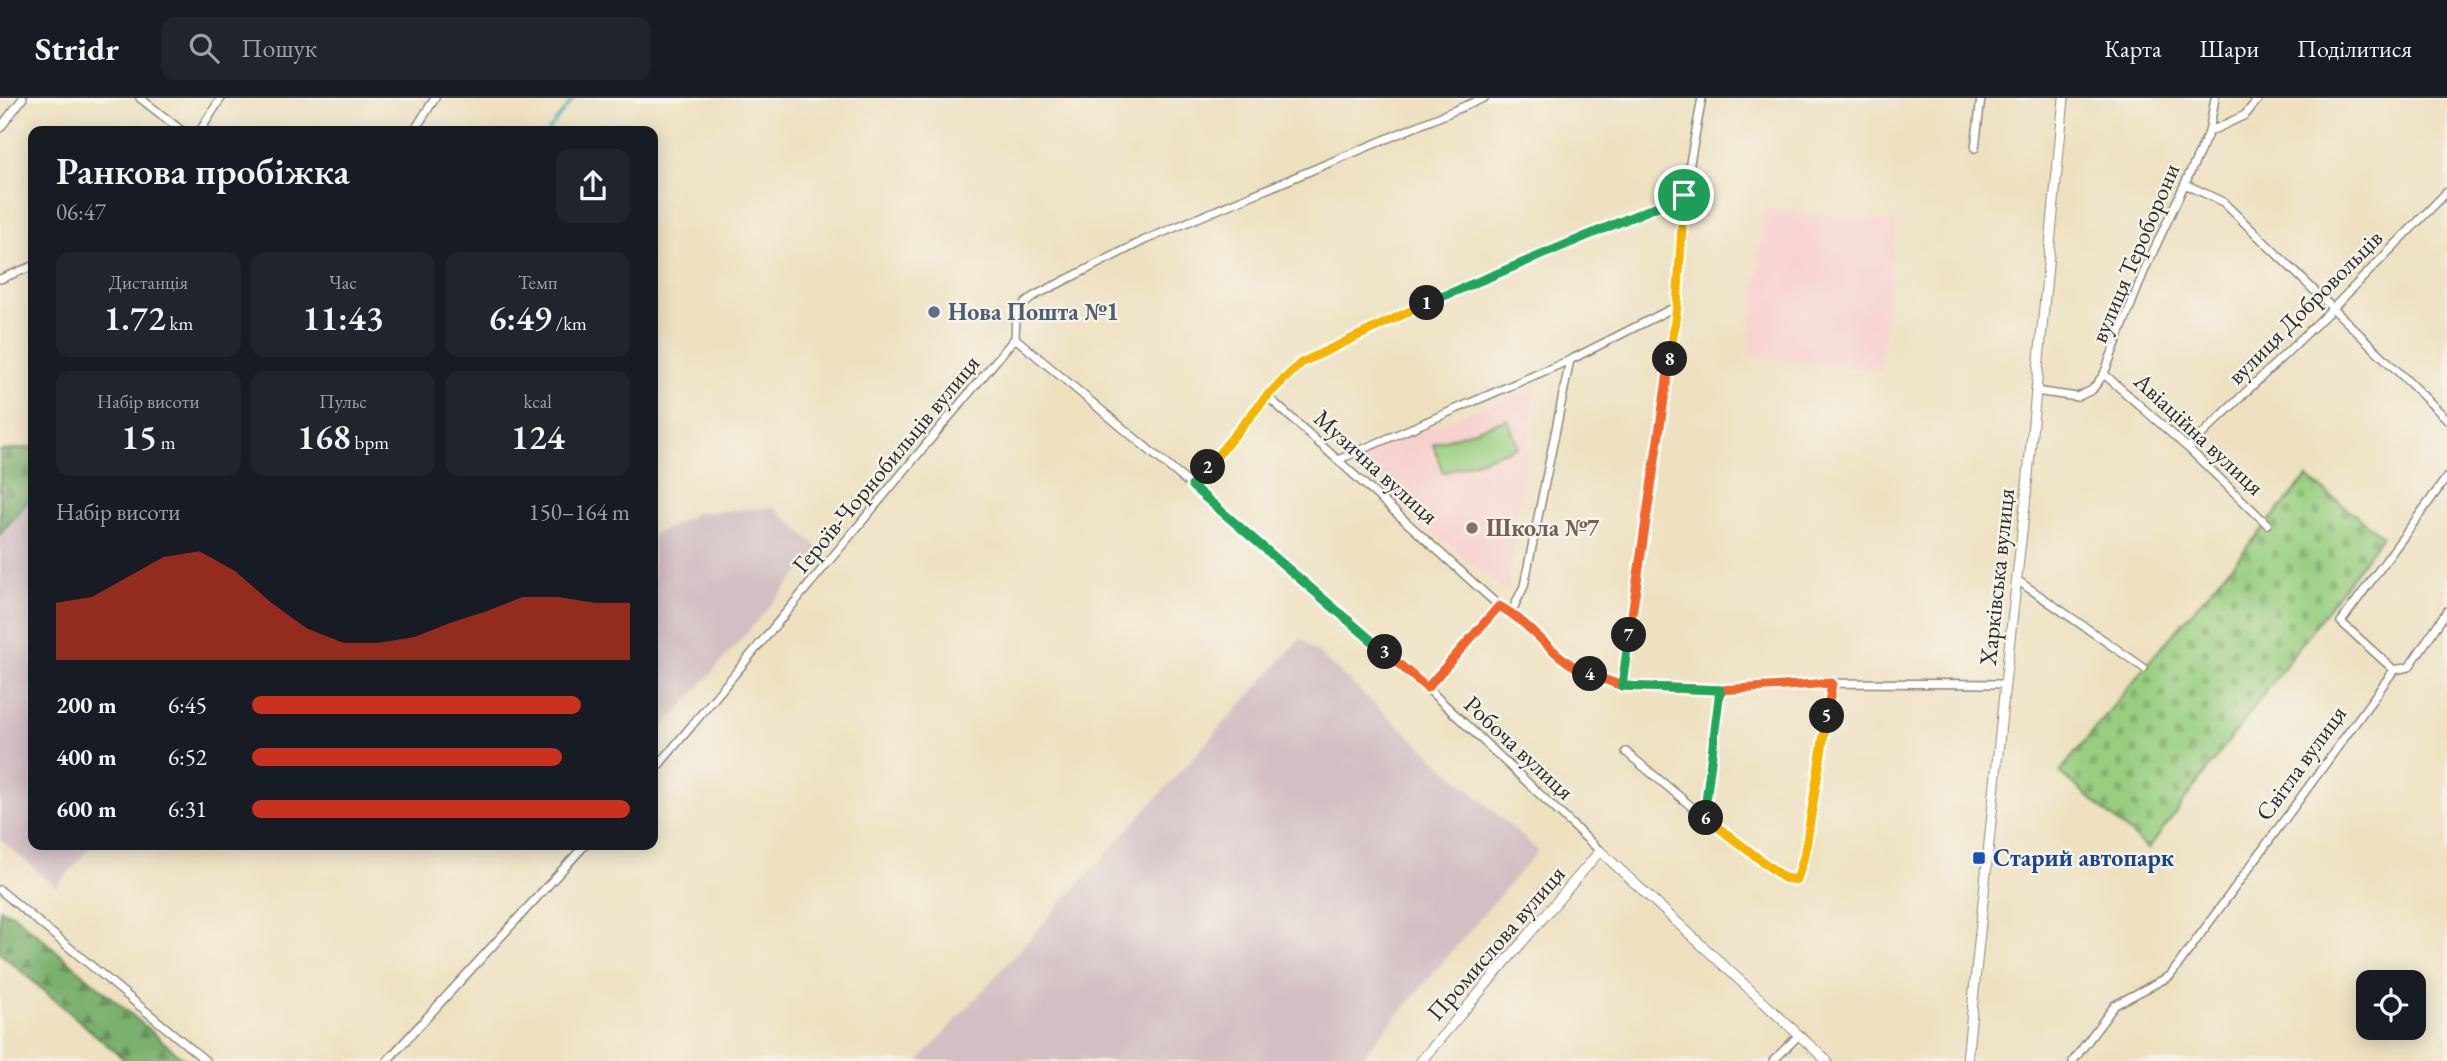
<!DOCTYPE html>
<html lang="uk">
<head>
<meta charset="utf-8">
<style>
	:root { --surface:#171b24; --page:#20242c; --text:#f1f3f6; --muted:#9ea1a6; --line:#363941; --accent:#c8321e }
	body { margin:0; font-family:"EB Garamond",serif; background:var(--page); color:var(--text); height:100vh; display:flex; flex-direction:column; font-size:26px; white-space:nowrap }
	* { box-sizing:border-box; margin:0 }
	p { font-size:23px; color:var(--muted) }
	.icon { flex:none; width:38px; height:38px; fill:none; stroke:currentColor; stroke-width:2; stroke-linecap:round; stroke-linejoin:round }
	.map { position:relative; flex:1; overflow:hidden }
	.details { position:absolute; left:28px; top:28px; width:630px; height:724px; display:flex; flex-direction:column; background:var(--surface); border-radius:14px; box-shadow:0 4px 18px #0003 }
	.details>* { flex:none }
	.tools { position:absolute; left:2356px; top:872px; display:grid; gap:14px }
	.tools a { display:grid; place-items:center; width:70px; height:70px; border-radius:14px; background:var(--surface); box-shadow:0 4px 18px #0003; font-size:35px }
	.pin { position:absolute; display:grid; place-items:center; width:60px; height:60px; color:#fff; margin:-30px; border:4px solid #fff; border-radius:50%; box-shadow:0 2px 7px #0007 }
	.km { position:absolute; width:35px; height:35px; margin:-18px; border-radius:50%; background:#222; color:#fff; font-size:19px; line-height:35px; text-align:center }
	.round { display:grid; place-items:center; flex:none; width:74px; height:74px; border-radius:14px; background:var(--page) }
	.overview { display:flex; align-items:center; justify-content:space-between; height:119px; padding:0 28px }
	h1 { font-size:38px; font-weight:600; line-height:52px }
	.figures { display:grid; grid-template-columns:repeat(3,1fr); gap:10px; height:119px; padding:7px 28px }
	.figures div { display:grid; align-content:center; border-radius:14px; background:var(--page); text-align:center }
	.figures b { font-size:35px; font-weight:600 }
	.figures small { font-size:19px; font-weight:400 }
	.figures p { font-size:19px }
	.chart { height:196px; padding:14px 28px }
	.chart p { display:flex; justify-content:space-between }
	.chart svg { width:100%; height:126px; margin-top:7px; fill:var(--accent); opacity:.7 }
	ul { padding:0 28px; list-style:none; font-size:23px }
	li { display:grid; grid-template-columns:112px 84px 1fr; align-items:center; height:52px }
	li i { height:18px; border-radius:9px; background:var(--accent) }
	header { display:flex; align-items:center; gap:42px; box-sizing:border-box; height:98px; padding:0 35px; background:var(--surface); border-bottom:2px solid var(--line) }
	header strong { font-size:33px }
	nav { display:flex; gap:38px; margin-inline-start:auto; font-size:24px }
	.search { width:490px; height:63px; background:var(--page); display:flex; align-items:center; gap:18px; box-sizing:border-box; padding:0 24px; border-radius:14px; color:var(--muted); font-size:26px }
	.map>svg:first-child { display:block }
	.built { fill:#f7d0cd }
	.industrial { fill:#d2bec3 }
	.green { fill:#99ce80; stroke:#627c56; stroke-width:2 }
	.forest { fill:url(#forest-firs); stroke:#526e4c; stroke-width:2 }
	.cemetery { fill:url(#cemetery-stones); stroke:#627c56; stroke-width:2 }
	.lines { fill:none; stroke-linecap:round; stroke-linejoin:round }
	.stream { stroke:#46b5bc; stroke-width:2.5 }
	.minor-casing { stroke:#8c8676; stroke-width:10 }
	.tertiary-casing { stroke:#8c8676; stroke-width:11 }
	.minor { stroke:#fff; stroke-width:7 }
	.tertiary { stroke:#fff; stroke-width:9 }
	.split-1-casing { stroke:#fff; stroke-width:14 }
	.split-2-casing { stroke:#fff; stroke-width:14 }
	.split-3-casing { stroke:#fff; stroke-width:14 }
	.split-4-casing { stroke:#fff; stroke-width:14 }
	.split-5-casing { stroke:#fff; stroke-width:14 }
	.split-6-casing { stroke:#fff; stroke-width:14 }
	.split-7-casing { stroke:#fff; stroke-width:14 }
	.split-8-casing { stroke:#fff; stroke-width:14 }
	.split-9-casing { stroke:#fff; stroke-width:14 }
	.split-1 { stroke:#22a559; stroke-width:9 }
	.split-2 { stroke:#f5b400; stroke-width:9 }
	.split-3 { stroke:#22a559; stroke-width:9 }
	.split-4 { stroke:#f0652b; stroke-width:9 }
	.split-5 { stroke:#f0652b; stroke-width:9 }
	.split-6 { stroke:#f5b400; stroke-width:9 }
	.split-7 { stroke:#22a559; stroke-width:9 }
	.split-8 { stroke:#f0652b; stroke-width:9 }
	.split-9 { stroke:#f5b400; stroke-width:9 }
	.service-dot { fill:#5c6f8a; stroke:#f7f3e8; stroke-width:2.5 }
	.education-dot { fill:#8d6e63; stroke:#f7f3e8; stroke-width:2.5 }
	.transit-dot { fill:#1a4fb4; stroke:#f7f3e8; stroke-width:2.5 }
	.labels { text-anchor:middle; stroke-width:5; stroke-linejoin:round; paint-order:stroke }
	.street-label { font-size:24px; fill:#2b2b2b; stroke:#f7f3e8 }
	.service-label { font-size:24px; font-weight:bold; fill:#4e5e75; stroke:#f7f3e8; text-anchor:start }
	.education-label { font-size:24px; font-weight:bold; fill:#785e54; stroke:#f7f3e8; text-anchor:start }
	.transit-label { font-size:24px; font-weight:bold; fill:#164399; stroke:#f7f3e8; text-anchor:start }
</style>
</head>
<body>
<header>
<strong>Stridr</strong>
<div class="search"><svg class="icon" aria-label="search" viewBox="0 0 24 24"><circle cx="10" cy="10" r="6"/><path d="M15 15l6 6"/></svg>Пошук</div>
<nav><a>Карта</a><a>Шари</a><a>Поділитися</a></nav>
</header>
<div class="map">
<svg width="2447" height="963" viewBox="0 0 2447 963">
	<defs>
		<pattern id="forest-firs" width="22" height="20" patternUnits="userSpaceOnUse" patternTransform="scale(1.75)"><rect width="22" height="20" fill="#7ab16e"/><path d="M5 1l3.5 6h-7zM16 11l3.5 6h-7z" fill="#64905b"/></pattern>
		<pattern id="cemetery-stones" width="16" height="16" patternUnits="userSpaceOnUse" patternTransform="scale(1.75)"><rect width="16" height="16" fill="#99ce80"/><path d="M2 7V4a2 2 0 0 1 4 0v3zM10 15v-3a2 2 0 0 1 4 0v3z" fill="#84b16f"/></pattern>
	</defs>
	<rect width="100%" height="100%" fill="#f7f3e8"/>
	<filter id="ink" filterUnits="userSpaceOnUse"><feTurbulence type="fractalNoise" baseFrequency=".0143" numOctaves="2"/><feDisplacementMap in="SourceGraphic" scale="14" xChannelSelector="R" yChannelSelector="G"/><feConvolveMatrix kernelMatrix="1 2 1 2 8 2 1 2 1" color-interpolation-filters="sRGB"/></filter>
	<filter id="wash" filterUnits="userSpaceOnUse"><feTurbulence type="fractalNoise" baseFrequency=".00686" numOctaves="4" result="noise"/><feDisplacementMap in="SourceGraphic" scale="28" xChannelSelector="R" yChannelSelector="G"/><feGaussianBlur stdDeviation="1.57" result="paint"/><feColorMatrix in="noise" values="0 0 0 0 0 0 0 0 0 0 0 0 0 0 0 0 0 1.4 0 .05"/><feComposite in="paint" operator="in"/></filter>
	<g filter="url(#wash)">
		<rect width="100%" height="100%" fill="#eee1c1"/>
		<path class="built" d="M 1764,111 L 1896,124 L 1881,272 L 1749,259 Z
			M 1536,291 L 1507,494 L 1349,366 L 1366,351 Z"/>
		<path class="industrial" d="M 33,397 L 33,747 L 92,747 L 56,789 L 0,741 L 0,436 Z
			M 774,409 L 820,451 L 653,642 L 653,437 L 697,415 Z
			M 1301,540 L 1538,753 L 1358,963 L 919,963 Z"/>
		<path class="green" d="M 1508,321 L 1518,349 L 1443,375 L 1433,346 Z"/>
		<path class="forest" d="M 33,349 L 33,397 L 0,436 L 0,353 Z
			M 0,811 L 13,816 L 186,963 L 126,963 L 0,855 Z"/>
		<path class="cemetery" d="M 2307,379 L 2382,438 L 2148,751 L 2060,674 L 2144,570 Z"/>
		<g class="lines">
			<path class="stream" d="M 548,33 L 574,0"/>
		</g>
	</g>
	<g filter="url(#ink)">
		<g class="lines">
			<defs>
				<path id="minor" d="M 140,0 L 182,33
					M 0,30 L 23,0
					M 200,33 L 221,0
					M 414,33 L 435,0
					M 2209,34 L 2215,0
					M 1975,50 L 1981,0
					M 2185,86 L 2223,104 L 2447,321
					M 0,181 L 33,168
					M 1015,240 L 1192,388 L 1427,590 L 1600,753
					M 2104,276 L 2188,350 L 2267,426
					M 2035,293 L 2077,299 L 2092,292 L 2104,276 L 2145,171 L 2209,34 L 2245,17 L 2259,0
					M 1267,298 L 1499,508 L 1511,515 L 1574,570 L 1622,588 L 1720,592 L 1832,585 L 2005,586
					M 2188,350 L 2333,210 L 2447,94
					M 1340,361 L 1570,262 L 1677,208
					M 1192,388 L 1267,298 L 1301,265 L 1393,220 L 1684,97
					M 2017,482 L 2144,570
					M 1511,515 L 1524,488 L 1570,262
					M 2394,572 L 2409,569 L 2447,513
					M 1622,588 L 1677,208 L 1684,97 L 1702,0
					M 1427,590 L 1499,508
					M 1626,654 L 1704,719 L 1784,780 L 1797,782 L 1806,755 L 1832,585
					M 653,674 L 1015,240 L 1016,213 L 1034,198 L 1145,142 L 1484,0
					M 1704,719 L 1720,592
					M 0,792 L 206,963
					M 387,963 L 585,747
					M 1773,963 L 1798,938
					M 2073,963 L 2115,907 L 2170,878 L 2394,572 L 2341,524 L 2447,379"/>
				<path id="tertiary" d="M 1421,963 L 1600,753 L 1827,963
					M 1967,963 L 2005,586 L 2026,398 L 2064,0"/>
			</defs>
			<use href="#minor" class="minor-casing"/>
			<use href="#tertiary" class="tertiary-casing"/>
			<use href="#minor" class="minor"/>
			<use href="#tertiary" class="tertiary"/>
		</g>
	</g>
	<g class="lines" filter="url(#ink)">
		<defs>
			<path id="split-1" d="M 1427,205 L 1684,97"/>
			<path id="split-2" d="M 1208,369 L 1267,298 L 1301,265 L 1427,205"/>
			<path id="split-3" d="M 1208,369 L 1192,388 L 1385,554"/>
			<path id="split-4" d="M 1385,554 L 1427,590 L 1499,508 C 1533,526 1554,563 1590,576"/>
			<path id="split-5" d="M 1590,576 L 1622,588 L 1720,592 L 1832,585 L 1827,618"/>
			<path id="split-6" d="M 1706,720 L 1784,780 L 1797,782 L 1805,755 L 1827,618"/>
			<path id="split-7" d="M 1629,537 L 1622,588 L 1720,592 L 1704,719 L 1706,720"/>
			<path id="split-8" d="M 1629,537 L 1670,261"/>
			<path id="split-9" d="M 1670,261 L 1677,208 L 1684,97"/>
		</defs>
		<use href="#split-1" class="split-1-casing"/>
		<use href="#split-2" class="split-2-casing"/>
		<use href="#split-3" class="split-3-casing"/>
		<use href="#split-4" class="split-4-casing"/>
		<use href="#split-5" class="split-5-casing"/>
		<use href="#split-6" class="split-6-casing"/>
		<use href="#split-7" class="split-7-casing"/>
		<use href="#split-8" class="split-8-casing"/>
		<use href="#split-9" class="split-9-casing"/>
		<use href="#split-1" class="split-1"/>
		<use href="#split-2" class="split-2"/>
		<use href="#split-3" class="split-3"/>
		<use href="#split-4" class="split-4"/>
		<use href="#split-5" class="split-5"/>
		<use href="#split-6" class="split-6"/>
		<use href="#split-7" class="split-7"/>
		<use href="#split-8" class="split-8"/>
		<use href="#split-9" class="split-9"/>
	</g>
	<circle class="service-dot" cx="934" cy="214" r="7"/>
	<circle class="education-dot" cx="1472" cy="430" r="7"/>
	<rect class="transit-dot" x="1972" y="753" width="14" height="14" rx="3.5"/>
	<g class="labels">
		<g class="street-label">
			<text transform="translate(2135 155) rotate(-67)" y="8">вулиця Тероборони</text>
			<text transform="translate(2305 209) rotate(-45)" y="8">вулиця Добровольців</text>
			<text transform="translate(2199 336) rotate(43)" y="8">Авіаційна вулиця</text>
			<text transform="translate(886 366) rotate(-50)" y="8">Героїв-Чорнобильців вулиця</text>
			<text transform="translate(1376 369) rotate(42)" y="8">Музична вулиця</text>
			<text transform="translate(1997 479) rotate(-84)" y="8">Харківська вулиця</text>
			<text transform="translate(1519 650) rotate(43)" y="8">Робоча вулиця</text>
			<text transform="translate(2301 665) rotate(-54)" y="8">Світла вулиця</text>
			<text transform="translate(1496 845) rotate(-49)" y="8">Промислова вулиця</text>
		</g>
		<g class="service-label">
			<text x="948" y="222">Нова Пошта №1</text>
		</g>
		<g class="education-label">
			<text x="1486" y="438">Школа №7</text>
		</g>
		<g class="transit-label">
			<text x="1993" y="768">Старий автопарк</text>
		</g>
	</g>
</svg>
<div class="tools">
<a><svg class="icon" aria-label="locate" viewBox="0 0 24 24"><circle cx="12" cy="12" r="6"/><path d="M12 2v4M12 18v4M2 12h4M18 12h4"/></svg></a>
</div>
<div class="pin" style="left:1684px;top:97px;background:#1e9e55"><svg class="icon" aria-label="arrive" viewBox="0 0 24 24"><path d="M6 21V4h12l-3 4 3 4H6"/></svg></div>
<b class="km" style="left:1427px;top:205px">1</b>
<b class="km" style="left:1208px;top:369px">2</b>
<b class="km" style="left:1385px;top:554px">3</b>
<b class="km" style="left:1590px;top:576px">4</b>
<b class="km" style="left:1827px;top:618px">5</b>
<b class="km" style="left:1706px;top:720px">6</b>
<b class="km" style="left:1629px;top:537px">7</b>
<b class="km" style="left:1670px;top:261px">8</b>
<section class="details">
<div class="overview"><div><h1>Ранкова пробіжка</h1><p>06:47</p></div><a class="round"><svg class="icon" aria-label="share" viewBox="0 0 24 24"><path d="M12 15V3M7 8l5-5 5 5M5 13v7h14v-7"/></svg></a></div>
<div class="figures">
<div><p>Дистанція</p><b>1.72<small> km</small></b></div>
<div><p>Час</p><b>11:43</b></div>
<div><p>Темп</p><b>6:49<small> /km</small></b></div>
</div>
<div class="figures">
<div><p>Набір висоти</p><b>15<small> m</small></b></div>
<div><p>Пульс</p><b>168<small> bpm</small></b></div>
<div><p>kcal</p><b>124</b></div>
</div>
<div class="chart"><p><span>Набір висоти</span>150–164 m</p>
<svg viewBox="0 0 160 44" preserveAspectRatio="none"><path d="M0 44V24L10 22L20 15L30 8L40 6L50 13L60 24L70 33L80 38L90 38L100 36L110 31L120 27L130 22L140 22L150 24L160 24V44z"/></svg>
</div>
<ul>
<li><b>200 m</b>6:45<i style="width:87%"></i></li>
<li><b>400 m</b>6:52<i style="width:82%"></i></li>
<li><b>600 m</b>6:31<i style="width:100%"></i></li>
</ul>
</section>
</div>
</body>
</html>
